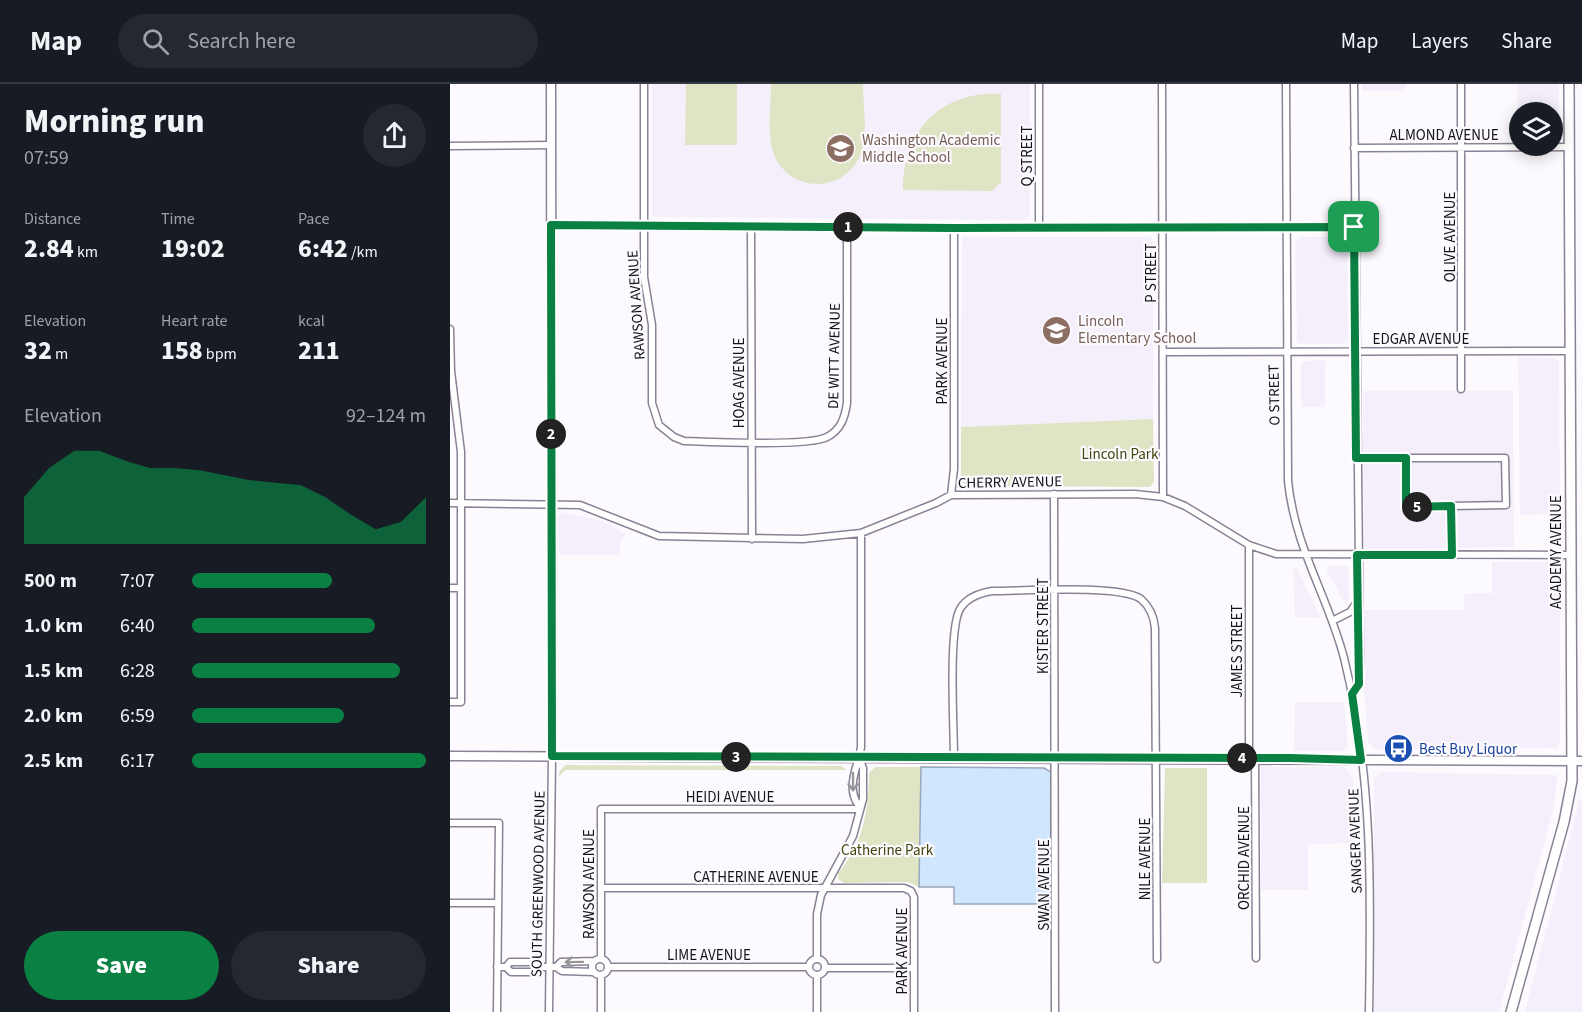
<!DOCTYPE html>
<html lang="en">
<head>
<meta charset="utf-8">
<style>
	:root { --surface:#171b24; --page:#242831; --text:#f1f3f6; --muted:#9ea1a6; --line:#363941; --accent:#0b8043 }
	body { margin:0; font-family:"Source Sans 3",sans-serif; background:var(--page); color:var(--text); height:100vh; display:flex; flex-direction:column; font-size:22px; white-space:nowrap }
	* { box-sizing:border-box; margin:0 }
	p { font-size:20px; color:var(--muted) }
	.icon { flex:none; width:33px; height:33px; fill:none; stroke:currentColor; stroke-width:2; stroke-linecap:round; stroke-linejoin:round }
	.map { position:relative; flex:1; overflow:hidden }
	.sheet { display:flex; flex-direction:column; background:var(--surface); width:450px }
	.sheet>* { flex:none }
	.tools { position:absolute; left:1059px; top:18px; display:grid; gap:12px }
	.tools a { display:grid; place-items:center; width:54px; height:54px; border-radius:50%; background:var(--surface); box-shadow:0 3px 15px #0003; font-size:30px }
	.pin { position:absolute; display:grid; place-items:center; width:51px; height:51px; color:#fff; margin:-26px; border-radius:12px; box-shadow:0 3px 9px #0006 }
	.km { position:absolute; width:30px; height:30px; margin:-15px; border-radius:50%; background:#222; color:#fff; font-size:16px; line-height:30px; text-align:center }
	.round { display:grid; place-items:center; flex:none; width:63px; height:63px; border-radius:32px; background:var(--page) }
	.overview { display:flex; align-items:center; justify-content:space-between; height:102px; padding:0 24px }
	h1 { font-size:33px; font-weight:800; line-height:45px }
	.metrics { display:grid; grid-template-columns:repeat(3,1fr); gap:9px; height:102px; padding:6px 24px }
	.metrics div { display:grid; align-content:center }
	.metrics b { font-size:26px; font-weight:800 }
	.metrics small { font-size:16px; font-weight:400 }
	.metrics p { font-size:16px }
	.chart { height:168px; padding:12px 24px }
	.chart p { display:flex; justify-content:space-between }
	.chart svg { width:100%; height:108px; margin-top:6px; fill:var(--accent); opacity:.7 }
	.action { display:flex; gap:12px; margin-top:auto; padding:12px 24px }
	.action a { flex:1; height:69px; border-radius:36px; background:var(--accent); color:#fff; font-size:24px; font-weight:800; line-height:69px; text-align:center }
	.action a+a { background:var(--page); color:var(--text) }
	ul { padding:0 24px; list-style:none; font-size:20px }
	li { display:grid; grid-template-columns:96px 72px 1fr; align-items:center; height:45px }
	li i { height:15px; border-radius:8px; background:var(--accent) }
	header { display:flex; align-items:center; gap:36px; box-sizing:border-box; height:84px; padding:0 30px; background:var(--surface); border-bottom:2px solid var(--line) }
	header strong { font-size:28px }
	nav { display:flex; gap:33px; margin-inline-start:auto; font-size:21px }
	.search { width:420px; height:54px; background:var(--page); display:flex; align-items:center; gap:15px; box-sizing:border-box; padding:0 21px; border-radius:33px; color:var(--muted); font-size:22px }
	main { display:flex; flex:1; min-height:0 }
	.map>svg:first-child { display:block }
	.built { fill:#f5effb }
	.green { fill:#dfe4c4 }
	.water { fill:#d0e6fd; stroke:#98a7b9; stroke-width:1.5 }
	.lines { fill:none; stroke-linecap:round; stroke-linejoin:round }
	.street-casing { stroke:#8b8195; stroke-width:9 }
	.secondary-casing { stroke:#8b8195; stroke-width:11 }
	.primary-casing { stroke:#8b8195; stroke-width:12 }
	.street { stroke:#fff; stroke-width:6 }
	.secondary { stroke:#fff; stroke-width:8 }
	.primary { stroke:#fff; stroke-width:9 }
	.oneway { stroke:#969598 }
	.route-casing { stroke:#fff; stroke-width:12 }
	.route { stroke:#0b8043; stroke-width:8 }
	.labels { text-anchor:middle; stroke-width:4.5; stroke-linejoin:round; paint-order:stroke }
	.street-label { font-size:15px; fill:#16131a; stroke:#fcfafe }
	.education-label { font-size:15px; fill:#785e54; stroke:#fcfafe; text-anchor:start }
	.park-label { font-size:15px; fill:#41460d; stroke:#fcfafe }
	.transit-label { font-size:15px; fill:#164399; stroke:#fcfafe; text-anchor:start }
</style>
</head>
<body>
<header>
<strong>Map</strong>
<div class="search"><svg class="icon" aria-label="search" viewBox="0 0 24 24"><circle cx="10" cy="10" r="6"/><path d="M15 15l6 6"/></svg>Search here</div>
<nav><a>Map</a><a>Layers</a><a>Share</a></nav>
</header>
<main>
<section class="sheet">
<div class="overview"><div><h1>Morning run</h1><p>07:59</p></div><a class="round"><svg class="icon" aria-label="share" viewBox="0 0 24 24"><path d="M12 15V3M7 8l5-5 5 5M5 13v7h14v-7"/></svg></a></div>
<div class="metrics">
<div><p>Distance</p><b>2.84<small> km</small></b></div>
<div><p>Time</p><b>19:02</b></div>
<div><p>Pace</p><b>6:42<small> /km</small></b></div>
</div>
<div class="metrics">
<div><p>Elevation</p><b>32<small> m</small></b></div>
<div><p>Heart rate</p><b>158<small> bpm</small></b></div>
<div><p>kcal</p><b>211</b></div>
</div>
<div class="chart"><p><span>Elevation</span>92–124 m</p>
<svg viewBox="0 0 160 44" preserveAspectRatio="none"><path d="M0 44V25L10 13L20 6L30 6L40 10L50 13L60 13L70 14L80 16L90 18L100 19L110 20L120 25L130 32L140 38L150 35L160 25V44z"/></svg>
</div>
<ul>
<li><b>500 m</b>7:07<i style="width:60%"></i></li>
<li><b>1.0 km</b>6:40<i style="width:78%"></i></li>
<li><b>1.5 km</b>6:28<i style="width:89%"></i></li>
<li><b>2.0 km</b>6:59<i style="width:65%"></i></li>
<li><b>2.5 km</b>6:17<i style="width:100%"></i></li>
</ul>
<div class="action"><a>Save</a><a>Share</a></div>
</section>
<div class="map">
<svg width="1132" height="928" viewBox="0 0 1132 928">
	<rect width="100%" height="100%" fill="#fcfafe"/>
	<path class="built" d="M 202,0 L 580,0 L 580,131 L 577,136 L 205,133 L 202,130 Z
		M 912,0 L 955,0 L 955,7 L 912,7 Z
		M 1067,0 L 1109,0 L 1108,52 L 1105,57 L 1102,28 L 1070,28 L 1068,57 Z
		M 512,153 L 700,153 L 703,157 L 703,335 L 511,343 Z
		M 850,153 L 893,153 L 897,157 L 898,256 L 894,260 L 850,260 L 847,257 L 845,158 Z
		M 1068,273 L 1104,274 L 1109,278 L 1110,430 L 1070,431 Z
		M 1132,274 L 1132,659 L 1131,343 Z
		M 875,276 L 875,323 L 851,323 L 851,280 L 853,277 Z
		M 913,307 L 1063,307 L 1064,463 L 919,466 L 914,462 Z
		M 112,428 L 150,436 L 176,450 L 170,459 L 170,471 L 109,471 L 108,432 Z
		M 1042,478 L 1105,478 L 1110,482 L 1110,658 L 1106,664 L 924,665 L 918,658 L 914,606 L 914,526 L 1014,526 L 1014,510 L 1042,509 Z
		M 880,481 L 898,482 L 899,517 L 896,521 L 876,486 Z
		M 843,484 L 847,484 L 871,534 L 845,533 Z
		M 845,618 L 894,618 L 898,663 L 892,667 L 844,667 Z
		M 811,683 L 895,683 L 903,694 L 905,759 L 858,760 L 858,806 L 811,806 Z
		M 930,688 L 1107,691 L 1105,719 L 1049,928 L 924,928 L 924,694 Z
		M 1132,714 L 1132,928 L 1075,928 L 1129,717 Z"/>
	<path class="green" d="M 236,0 L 287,0 L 287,61 L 235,61 Z
		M 321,0 L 413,0 C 413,21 418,49 411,69 C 397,108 343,111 325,73 C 316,52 321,23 321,0 Z
		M 551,10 L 551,98 L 542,107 L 453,106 C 453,47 490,7 551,10 Z
		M 703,335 L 704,398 L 700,403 L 517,402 L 511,397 L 511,343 Z
		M 115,681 L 391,682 L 397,686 L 116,686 L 109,692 L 109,688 Z
		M 425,683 L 471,683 L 469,803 L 458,798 L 394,799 L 388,795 L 388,789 C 413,761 419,725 419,689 Z
		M 715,684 L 757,684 L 757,799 L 712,799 Z"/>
	<path class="water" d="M 471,683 L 594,684 L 601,688 L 601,820 L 504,820 L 504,803 L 469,803 Z"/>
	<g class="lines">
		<defs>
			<path id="street" d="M 194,0 L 194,193 L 202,241 L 202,319 L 209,341 L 224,353 L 234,357 C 260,358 358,363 377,353 C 391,346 395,333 397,319 L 397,143
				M 712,0 L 713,413
				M 836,0 L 838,397 C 845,465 878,512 894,574 C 923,690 921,810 919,928
				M 0,62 L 101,61
				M 904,64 L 1120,63
				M 101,141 L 504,144 L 905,143
				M 301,143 L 302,455
				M 589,144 L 589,0
				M 0,245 L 1,287 L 11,368 L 11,618 L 0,618
				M 713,268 L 1120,267
				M 1011,305 L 1011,0
				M 906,374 L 1055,374 L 1056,421 L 1001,422 L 1002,471
				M 956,374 L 956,423 L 1001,422
				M 604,410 L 605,928
				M 501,411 L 504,385 L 504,144
				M 0,419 L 130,421 L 209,452 L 353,455 L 411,449 L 486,419 L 501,411 L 685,410 L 713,413 L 735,422 L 799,461 L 826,470 L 1121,471
				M 799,461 L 799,674
				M 0,504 L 11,504
				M 882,537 L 900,528 L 907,518
				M 902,610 L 909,600 L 910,578 L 904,0
				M 504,674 C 504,644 498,546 510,525 C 517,513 530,509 542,507 C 572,507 670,500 691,515 C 700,523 704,533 705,544 L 707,875
				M 805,674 L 806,874
				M 409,722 C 395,703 408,683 411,663 L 411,449
				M 0,739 L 49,739 L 47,928
				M 151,804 L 454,804 L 461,807 L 464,813 L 464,928
				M 0,819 L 48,819
				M 151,874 L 151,725 L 409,725
				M359 883a8 8 0 1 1 16 0a8 8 0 1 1-16 0Z
				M142 883a8 8 0 1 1 16 0a8 8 0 1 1-16 0Z
				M 367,875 L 367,830 L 371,811 L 403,752 L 413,715 L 413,684 L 409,674
				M 47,883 L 56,883 L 61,888 L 82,888 L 88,883 L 106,883 L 112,887 L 144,888
				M 56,883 L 60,878 L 82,878 L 88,883
				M 106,883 L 111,878 L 144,877
				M 159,883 L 358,883
				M 375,884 L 464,884
				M 151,891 L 151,928
				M 367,892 L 367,928
				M 99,928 L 102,672"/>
			<path id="secondary" d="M 101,0 L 102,672
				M 0,672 L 1132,677"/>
			<path id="primary" d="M 1061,928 L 1114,738 L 1122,697 L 1119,0"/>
		</defs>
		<use href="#street" class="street-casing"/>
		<use href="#secondary" class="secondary-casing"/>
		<use href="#primary" class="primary-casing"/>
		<use href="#street" class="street"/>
		<use href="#secondary" class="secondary"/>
		<use href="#primary" class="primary"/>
	</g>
	<defs><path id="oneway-shaft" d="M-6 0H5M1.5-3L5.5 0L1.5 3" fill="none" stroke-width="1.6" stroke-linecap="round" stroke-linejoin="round" transform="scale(1.5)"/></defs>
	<g class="oneway">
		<use href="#oneway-shaft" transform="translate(403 698) rotate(90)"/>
		<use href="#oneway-shaft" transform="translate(124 878) rotate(179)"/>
	</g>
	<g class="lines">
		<defs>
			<path id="route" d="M 101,141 L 504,144 L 904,143 L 906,374 L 956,374 L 956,423 L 1001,422 L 1002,471 L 907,471 L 909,600 L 902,610 L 911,676 L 841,674 L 102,672 Z"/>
		</defs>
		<use href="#route" class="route-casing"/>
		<use href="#route" class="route"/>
	</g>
	<defs>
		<symbol id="school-disc" viewBox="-11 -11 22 22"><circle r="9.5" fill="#8d6e63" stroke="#fcfafe"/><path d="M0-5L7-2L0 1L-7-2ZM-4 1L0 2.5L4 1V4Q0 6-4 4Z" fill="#fff"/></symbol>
		<symbol id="bus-disc" viewBox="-11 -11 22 22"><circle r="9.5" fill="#1a4fb4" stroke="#fcfafe"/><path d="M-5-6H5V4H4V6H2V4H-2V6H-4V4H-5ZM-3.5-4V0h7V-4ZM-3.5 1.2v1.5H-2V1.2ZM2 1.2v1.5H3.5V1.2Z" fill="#fff"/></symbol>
	</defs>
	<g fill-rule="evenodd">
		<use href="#school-disc" x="374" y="48" width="33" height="33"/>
		<use href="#school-disc" x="590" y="230" width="33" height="33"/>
		<use href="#bus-disc" x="932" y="648" width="33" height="33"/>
	</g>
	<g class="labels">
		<g class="street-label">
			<text x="994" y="56">ALMOND AVENUE</text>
			<text transform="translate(577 72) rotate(-90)" y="5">Q STREET</text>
			<text transform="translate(1000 153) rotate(-90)" y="5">OLIVE AVENUE</text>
			<text transform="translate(701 189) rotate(-90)" y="5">P STREET</text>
			<text transform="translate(186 221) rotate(-94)" y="5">RAWSON AVENUE</text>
			<text x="971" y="260">EDGAR AVENUE</text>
			<text transform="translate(384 272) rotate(-89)" y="5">DE WITT AVENUE</text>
			<text transform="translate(492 277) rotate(-90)" y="5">PARK AVENUE</text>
			<text transform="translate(289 299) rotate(-90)" y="5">HOAG AVENUE</text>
			<text transform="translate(824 311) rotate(-91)" y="5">O STREET</text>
			<text transform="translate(560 398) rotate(-1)" y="5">CHERRY AVENUE</text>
			<text transform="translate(1106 468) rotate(-90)" y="5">ACADEMY AVENUE</text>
			<text transform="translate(593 542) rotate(-90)" y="5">KISTER STREET</text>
			<text transform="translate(787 567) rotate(-90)" y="5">JAMES STREET</text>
			<text x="280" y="718">HEIDI AVENUE</text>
			<text transform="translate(905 757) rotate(-92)" y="5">SANGER AVENUE</text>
			<text transform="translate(794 774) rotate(-90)" y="5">ORCHID AVENUE</text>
			<text transform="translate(695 775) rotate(-90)" y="5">NILE AVENUE</text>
			<text x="306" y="798">CATHERINE AVENUE</text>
			<text transform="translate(88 800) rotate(-89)" y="5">SOUTH GREENWOOD AVENUE</text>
			<text transform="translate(139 800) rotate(-90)" y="5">RAWSON AVENUE</text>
			<text transform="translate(594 801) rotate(-90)" y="5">SWAN AVENUE</text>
			<text transform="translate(452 867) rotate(-90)" y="5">PARK AVENUE</text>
			<text x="259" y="876">LIME AVENUE</text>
		</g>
		<g class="education-label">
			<text x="412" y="61">Washington Academic<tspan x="412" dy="17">Middle School</tspan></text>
			<text x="628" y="242">Lincoln<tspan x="628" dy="17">Elementary School</tspan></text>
		</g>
		<g class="park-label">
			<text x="670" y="375">Lincoln Park</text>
			<text x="437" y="771">Catherine Park</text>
		</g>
		<g class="transit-label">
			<text x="969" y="670">Best Buy Liquor</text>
		</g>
	</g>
</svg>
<div class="tools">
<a><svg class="icon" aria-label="layers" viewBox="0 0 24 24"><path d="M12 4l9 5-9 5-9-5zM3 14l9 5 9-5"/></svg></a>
</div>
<div class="pin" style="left:904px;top:143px;background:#1e9e55"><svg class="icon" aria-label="arrive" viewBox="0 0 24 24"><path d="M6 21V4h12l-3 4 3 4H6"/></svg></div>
<b class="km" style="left:398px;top:143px">1</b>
<b class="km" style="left:101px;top:350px">2</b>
<b class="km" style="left:286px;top:673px">3</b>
<b class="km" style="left:792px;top:674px">4</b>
<b class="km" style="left:967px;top:423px">5</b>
</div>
</main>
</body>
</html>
